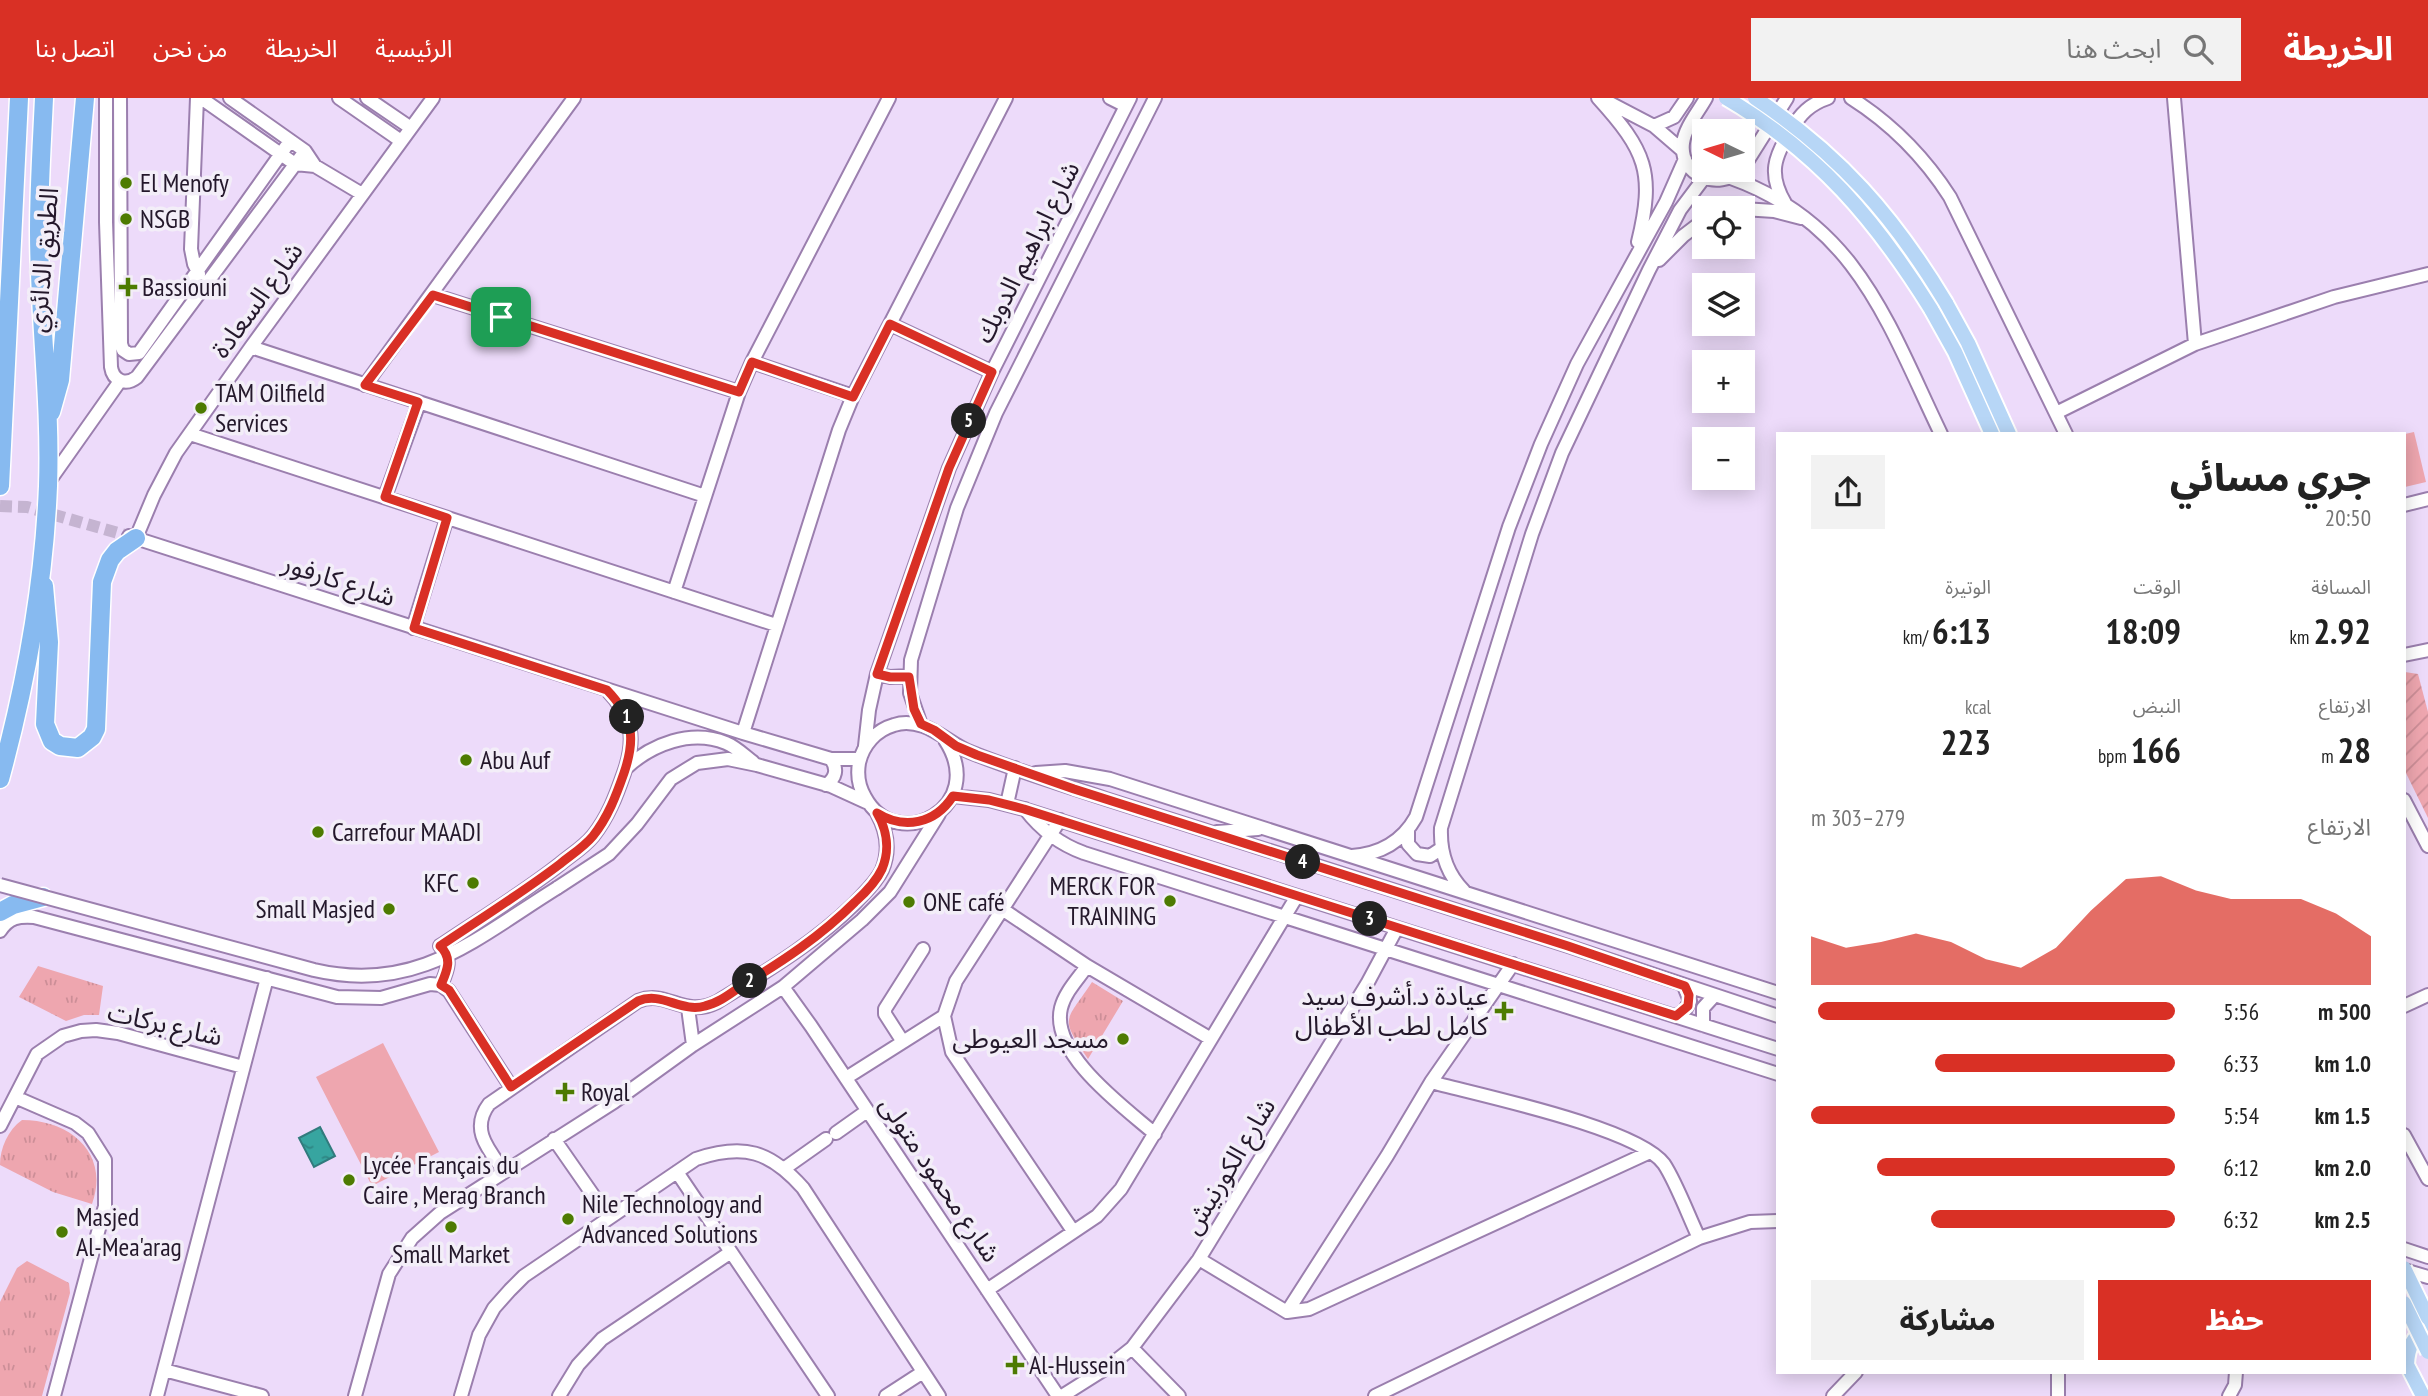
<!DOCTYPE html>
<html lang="ar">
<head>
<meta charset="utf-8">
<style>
	:root { --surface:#fff; --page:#f2f2f2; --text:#222; --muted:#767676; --accent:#d93025 }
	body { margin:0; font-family:"PT Sans Narrow","Noto Sans Arabic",sans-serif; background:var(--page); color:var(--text); direction:rtl; height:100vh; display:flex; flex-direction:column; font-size:26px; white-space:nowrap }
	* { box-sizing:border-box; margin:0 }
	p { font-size:23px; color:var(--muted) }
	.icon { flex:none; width:38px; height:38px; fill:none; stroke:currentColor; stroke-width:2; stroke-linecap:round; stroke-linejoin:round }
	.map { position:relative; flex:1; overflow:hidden; direction:ltr }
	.drawer { position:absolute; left:1776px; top:334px; width:630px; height:942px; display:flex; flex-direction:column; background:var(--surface); border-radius:0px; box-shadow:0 4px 18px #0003; direction:rtl }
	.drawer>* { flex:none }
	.needle { width:46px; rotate:275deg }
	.tools { position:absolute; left:1692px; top:21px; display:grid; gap:14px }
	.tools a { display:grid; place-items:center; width:63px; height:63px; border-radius:0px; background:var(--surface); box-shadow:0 4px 18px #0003; font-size:35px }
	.pin { position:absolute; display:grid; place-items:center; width:60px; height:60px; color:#fff; margin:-30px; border-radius:14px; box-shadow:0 4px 10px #0006 }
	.km { position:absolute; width:35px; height:35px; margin:-18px; border-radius:50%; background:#222; color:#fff; font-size:19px; line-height:35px; text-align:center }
	.round { display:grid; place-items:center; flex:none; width:74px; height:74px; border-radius:0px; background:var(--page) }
	.summary { display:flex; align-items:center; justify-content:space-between; height:119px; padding:0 35px }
	h1 { font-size:38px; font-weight:800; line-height:52px }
	.metrics { display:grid; grid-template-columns:repeat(3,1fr); gap:10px; height:119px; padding:7px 35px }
	.metrics div { display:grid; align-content:center }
	.metrics b { font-size:35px; font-weight:800 }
	.metrics small { font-size:19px; font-weight:400 }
	.metrics p { font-size:19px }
	.chart { height:196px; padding:14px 35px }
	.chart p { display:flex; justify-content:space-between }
	.chart svg { width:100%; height:126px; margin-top:7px; fill:var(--accent); opacity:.7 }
	.button { display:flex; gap:14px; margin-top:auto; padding:14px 35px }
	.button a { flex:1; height:80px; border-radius:0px; background:var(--accent); color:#fff; font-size:28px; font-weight:800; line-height:80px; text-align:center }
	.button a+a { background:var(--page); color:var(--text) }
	ul { padding:0 35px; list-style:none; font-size:23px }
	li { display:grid; grid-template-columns:112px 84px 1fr; align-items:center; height:52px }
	li i { height:18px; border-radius:9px; background:var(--accent) }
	header { display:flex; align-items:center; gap:42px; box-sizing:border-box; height:98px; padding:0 35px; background:var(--accent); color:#fff }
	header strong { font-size:33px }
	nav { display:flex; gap:38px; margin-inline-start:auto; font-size:24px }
	.search { width:490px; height:63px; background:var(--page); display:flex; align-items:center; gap:18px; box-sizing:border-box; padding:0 24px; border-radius:0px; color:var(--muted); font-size:26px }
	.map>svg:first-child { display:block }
	.grass { fill:url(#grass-tufts) }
	.garden { fill:url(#garden-furrows) }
	.pitch { fill:#eea6af }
	.water { fill:url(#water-ripples); stroke:#317b7d; stroke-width:2 }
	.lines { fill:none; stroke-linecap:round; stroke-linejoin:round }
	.minor-tunnel { stroke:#c5b4d1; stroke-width:12; stroke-dasharray:12 6; stroke-linecap:butt }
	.minor-casing { stroke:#9b7fae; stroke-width:16 }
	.major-casing { stroke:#fff; stroke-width:18 }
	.highway-casing { stroke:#fff; stroke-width:21 }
	.minor { stroke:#fff; stroke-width:12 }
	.major { stroke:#b7d6f6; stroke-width:14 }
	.highway { stroke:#87baf0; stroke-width:18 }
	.minor-bridge-casing { stroke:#9b7fae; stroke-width:16; stroke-linecap:butt }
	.major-bridge-casing { stroke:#fff; stroke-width:18; stroke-linecap:butt }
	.minor-bridge { stroke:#fff; stroke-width:12 }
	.major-bridge { stroke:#b7d6f6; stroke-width:14 }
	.route-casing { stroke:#fff; stroke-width:14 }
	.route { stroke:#d93025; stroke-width:9 }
	.poi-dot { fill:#4d7b01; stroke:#f3eef8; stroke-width:2.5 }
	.labels { text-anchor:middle; stroke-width:7; stroke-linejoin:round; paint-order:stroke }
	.poi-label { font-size:26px; fill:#24182b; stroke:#f3eef8; text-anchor:start }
	.street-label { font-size:26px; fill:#24182b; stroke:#f3eef8 }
</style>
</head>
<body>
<header>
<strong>الخريطة</strong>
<div class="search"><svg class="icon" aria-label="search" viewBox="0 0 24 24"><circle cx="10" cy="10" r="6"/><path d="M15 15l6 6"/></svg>ابحث هنا</div>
<nav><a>الرئيسية</a><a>الخريطة</a><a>من نحن</a><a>اتصل بنا</a></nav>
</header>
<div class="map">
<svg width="2428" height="1298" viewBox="0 0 2428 1298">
	<defs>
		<pattern id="grass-tufts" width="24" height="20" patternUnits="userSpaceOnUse" patternTransform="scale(1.75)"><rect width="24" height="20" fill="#eea6af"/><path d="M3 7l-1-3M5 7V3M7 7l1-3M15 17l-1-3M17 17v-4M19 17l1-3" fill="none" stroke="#cc8e97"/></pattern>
		<pattern id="garden-furrows" width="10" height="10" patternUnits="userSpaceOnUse" patternTransform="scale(1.75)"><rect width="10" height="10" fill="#eea6af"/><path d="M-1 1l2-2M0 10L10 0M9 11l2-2" fill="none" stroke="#cc8e97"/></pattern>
		<pattern id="water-ripples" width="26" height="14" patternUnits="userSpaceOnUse" patternTransform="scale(1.75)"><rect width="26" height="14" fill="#37a5a0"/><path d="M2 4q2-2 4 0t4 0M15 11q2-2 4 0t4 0" fill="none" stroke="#2e8583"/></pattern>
	</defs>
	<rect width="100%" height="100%" fill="#eddbfa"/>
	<path class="grass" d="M 38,868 L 103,888 L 99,917 L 84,917 L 66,923 L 19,899 Z
		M 1092,884 L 1123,903 L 1088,961 C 1059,918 1065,925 1092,884 Z
		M 22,1022 C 71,1022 110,1056 92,1106 L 53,1094 L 0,1067 C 0,1050 8,1032 22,1022 Z
		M 27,1163 L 69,1185 L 70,1195 L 42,1298 L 0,1298 L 0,1204 L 17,1170 Z"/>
	<path class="garden" d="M 2405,574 L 2418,576 L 2428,614 L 2428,720 L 2405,673 Z"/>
	<path class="pitch" d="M 2414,334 L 2426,384 L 2405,389 L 2405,336 Z
		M 383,945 L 439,1054 L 372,1088 L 316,979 Z"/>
	<path class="water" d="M 320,1029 L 335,1058 L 314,1069 L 299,1040 Z"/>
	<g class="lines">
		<path class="minor-tunnel" d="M 0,408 L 27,409 L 125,437"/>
		<defs>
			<path id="minor" d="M 106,0 L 106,124 L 111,269 C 113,283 126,288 137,279 L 305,53
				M 120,0 L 121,246 L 123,252 L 129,256 L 139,255 L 290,43
				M 197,0 L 191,151 L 194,166 L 199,176
				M 201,0 L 295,66 L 315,68
				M 230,0 L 305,53 L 315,68 L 362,96
				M 339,0 L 401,43
				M 367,0 L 411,30
				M 1110,0 L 1126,8
				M 1598,0 C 1646,53 1655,74 1638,144
				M 1706,0 C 1699,13 1685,29 1683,45 C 1679,78 1719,93 1741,72
				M 1851,0 C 1892,26 1923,57 1950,99 L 2066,336
				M 2174,0 L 2195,246
				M 1606,3 L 1654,28 L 1683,53
				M 1654,28 L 1674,19 L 1687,0
				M 1743,70 L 1787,0
				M 1731,80 C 1857,125 1888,226 1941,336
				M 1785,105 C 1768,76 1774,59 1791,32 C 1800,16 1810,6 1828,0
				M 1743,111 L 1774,113 L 1801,120
				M 1659,162 L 1683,138 L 1704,122
				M 433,197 L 739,294
				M 890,226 L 992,274
				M 251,249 L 705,398
				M 752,264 L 853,298
				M 365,287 L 574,0
				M 2056,315 L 2195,246 L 2334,199 L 2428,176
				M 190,336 L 776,527
				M 48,385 L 120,283
				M 385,399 L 419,305
				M 2404,407 L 2428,401
				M 129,438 L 743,635 L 831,661 L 860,661
				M 136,440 L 154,397 L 176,355 L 251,249 L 433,0
				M 674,494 L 739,294 L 752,264 L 889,0
				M 413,530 L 447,420
				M 2404,557 L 2428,552
				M 877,576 L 890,579 L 909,578
				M 921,627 L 910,595 L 911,562 L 957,410 L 996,315 L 1155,0
				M 743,635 L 839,332 L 853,298 L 1006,0
				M 945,642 C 989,709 897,758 865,699 C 859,689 857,677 859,665 C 863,647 876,632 894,627 C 903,624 914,625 923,628 C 940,634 953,647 970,654 C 1014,672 1061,686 1106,701 C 1260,750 1414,798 1568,848 C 1638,871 1708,895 1778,918
				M 865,648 L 869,612 L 877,576 L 949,370 L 992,274 L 1130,0
				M 626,670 C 652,646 691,631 726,645 C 736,649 745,658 753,664
				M 1036,675 L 1065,673 L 1110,681 L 1778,895
				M 826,687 C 836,680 838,671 831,661
				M 953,698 L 989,702 L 1024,711 L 1778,951
				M 2404,702 L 2428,748
				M 1007,706 L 1015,670
				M 1025,711 C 1041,732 1059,746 1084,755 L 1778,976
				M 1060,722 L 956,883 L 944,918 L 952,954 L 1073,1133
				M 1408,732 L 1408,746 L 1417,756 L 1430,758 L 1442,750
				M 1217,734 L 1258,731
				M 1352,758 C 1380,756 1402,744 1416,719 L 1509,429 L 1541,346 L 1577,266 L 1666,104 L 1685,61
				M 557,790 L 609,756 L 637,726 L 671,681 L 697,665 L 728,661 L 757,667 L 831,688 L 866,704
				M 1464,793 C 1447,776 1440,754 1441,730 L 1532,436 L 1562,355 L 1649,172 L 1680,112 L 1704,80
				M 1002,811 L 1087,868 L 1211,941
				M 0,833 C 9,819 19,818 34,819 L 337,899 L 381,900 L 430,886 L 441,887 L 449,893 L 511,989
				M 1087,868 C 1078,881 1065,894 1061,910 C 1050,956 1124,1009 1155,1036
				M 441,887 C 447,873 453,860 440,848 C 480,821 522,796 560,766 C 571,757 584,749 593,738 C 608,719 616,698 624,675 C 636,641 633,619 607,592
				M 783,889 L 811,928 L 1058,1298
				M 2404,908 L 2428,897
				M 688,910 L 693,947
				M 1677,918 L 1685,912 L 1690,903 L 1684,888
				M 1703,927 L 1703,910 L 1714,898
				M 903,944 L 885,916 L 885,911 L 923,851
				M 846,980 L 944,918
				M 1431,984 C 1479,997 1638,1030 1664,1066 C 1676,1084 1689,1119 1699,1140
				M 15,999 L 75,1025 L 88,1035 L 105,1062 L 105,1108 L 54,1298
				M 0,1028 L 37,956 L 63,938 L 81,933 L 96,932 L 118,935 L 243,969
				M 836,1035 L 867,1013
				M 2404,1037 L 2428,1081
				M 554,1041 L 609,1120
				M 785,1070 L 826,1041
				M 503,1072 C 488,1051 470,1031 489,1006 L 638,903 C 668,891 683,921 717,904 C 765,874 813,846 854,806 C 863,796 876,785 882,772 C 890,753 887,733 877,715
				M 677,1074 L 828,1298
				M 2404,1151 L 2428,1159
				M 1199,1161 L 1287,1214 L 1309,1211 L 1650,1054
				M 2404,1172 L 2428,1179
				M 987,1192 L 1097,1118 L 1121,1091 L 1297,798
				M 1287,1214 L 1387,1058 L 1431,984 L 1513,866
				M 1132,1250 L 1179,1298
				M 164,1272 L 262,1298
				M 2058,1274 L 2058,1298
				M 157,1298 L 267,880
				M 355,1298 L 389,1176 L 412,1140 L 440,1115 L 614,1004 L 693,947 L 783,889 L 862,822 L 890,794 L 939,716
				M 461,1298 L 479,1237 L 494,1210 L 510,1192 L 524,1178 L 696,1061 C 744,1045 770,1053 803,1090 L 939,1298
				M 559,1298 L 578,1267 L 602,1241 L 731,1154
				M 886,1298 L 923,1274
				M 1062,1298 L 1108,1269 L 1132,1250 L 1199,1161 L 1367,886 L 1397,830
				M 1375,1298 L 1699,1140 L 1750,1124 L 1778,1123
				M 1833,1298 L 1856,1274
				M 2229,1298 L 2235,1287 L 2236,1274"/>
			<path id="major" d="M 1946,205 L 1968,245 L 2009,336
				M 1931,211 L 1955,254 L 1992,336
				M 2404,1261 L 2423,1298
				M 2407,1266 C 2408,1249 2413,1238 2428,1229"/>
			<path id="highway" d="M 51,314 L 60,282 L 85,0
				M 0,388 L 19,0
				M 44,488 L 49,544 L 45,626 L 52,643 L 60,648 L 78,650 L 92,639 L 96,631 L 102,484 L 110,462 L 117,453 L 136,440
				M 0,681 C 26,586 44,485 48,388 C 51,303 39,218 39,133 C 39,89 42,44 44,0
				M 0,814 L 13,807 L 43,799"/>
		</defs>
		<use href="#minor" class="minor-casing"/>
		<use href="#major" class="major-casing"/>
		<use href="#highway" class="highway-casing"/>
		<use href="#minor" class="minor"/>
		<use href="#major" class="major"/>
		<use href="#highway" class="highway"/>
		<defs>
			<path id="minor-bridge" d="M 0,787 L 314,872 C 417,896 475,841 557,790"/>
			<path id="major-bridge" d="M 1726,0 C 1818,54 1875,121 1931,211
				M 1755,0 C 1840,57 1893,117 1946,205
				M 2404,1170 L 2428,1220
				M 2404,1205 L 2428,1254"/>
		</defs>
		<use href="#minor-bridge" class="minor-bridge-casing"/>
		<use href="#major-bridge" class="major-bridge-casing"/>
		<use href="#minor-bridge" class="minor-bridge"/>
		<use href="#major-bridge" class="major-bridge"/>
	</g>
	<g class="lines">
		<defs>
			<path id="route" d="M 433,197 L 739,294 L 752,264 L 853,299 L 890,226 L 992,274 L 949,370 L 877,576 L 890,579 L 909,579 L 914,611 L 921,626 L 934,632 L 956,648 L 977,657 L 1074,691 L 1568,848 L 1685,888 L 1689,897 L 1688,908 L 1676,918 L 1024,711 L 989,702 L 953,698 C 935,726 904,732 877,715 C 887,732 890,752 882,771 C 876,784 865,795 855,804 C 821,838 783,863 743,887 C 731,895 719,905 705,908 C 681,915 662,893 638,903 L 511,989 L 449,892 L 441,887 C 447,873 453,860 440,848 C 480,821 522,795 560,766 C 571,757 584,749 593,738 C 608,719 616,698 624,675 C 636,640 633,619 607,592 L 414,530 L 447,420 L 385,399 L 418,304 L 365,287 Z"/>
		</defs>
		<use href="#route" class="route-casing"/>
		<use href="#route" class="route"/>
	</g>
	<g class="poi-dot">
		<circle cx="126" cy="85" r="7"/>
		<circle cx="126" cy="121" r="7"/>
		<path d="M124.5 178.5h7v7h7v7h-7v7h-7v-7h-7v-7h7z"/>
		<circle cx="201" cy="310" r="7"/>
		<circle cx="466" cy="662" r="7"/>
		<circle cx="318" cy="734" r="7"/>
		<circle cx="473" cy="785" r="7"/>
		<circle cx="1170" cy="803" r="7"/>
		<circle cx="909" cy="804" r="7"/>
		<circle cx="389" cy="811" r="7"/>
		<path d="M1500.5 902.5h7v7h7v7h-7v7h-7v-7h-7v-7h7z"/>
		<circle cx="1123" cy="941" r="7"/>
		<path d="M561.5 983.5h7v7h7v7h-7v7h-7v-7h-7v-7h7z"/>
		<circle cx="349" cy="1082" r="7"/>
		<circle cx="568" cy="1121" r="7"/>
		<circle cx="451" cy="1129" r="7"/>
		<circle cx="62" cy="1134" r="7"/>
		<path d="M1011.5 1256.5h7v7h7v7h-7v7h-7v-7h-7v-7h7z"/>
	</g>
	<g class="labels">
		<g class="poi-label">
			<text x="140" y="94">El Menofy</text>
			<text x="140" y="130">NSGB</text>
			<text x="142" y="198">Bassiouni</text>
			<text x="215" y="304">TAM Oilfield<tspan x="215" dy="30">Services</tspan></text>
			<text x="480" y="671">Abu Auf</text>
			<text x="332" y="743">Carrefour MAADI</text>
			<text x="459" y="794" text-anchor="end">KFC</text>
			<text x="1156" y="797" text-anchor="end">MERCK FOR<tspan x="1156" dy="30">TRAINING</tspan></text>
			<text x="923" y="813">ONE café</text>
			<text x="375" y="820" text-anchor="end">Small Masjed</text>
			<text x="1488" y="907" text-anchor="end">عيادة د.أشرف سيد<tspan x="1488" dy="30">كامل لطب الأطفال</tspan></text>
			<text x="1109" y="950" text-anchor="end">مسجد العيوطى</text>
			<text x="581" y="1003">Royal</text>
			<text x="363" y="1076">Lycée Français du<tspan x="363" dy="30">Caire , Merag Branch</tspan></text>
			<text x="582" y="1115">Nile Technology and<tspan x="582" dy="30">Advanced Solutions</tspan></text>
			<text x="76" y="1128">Masjed<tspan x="76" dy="30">Al-Mea'arag</tspan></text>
			<text x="451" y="1165" text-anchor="middle">Small Market</text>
			<text x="1029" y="1276">Al-Hussein</text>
		</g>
		<g class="street-label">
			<text transform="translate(1027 154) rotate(-63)" y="9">شارع ابراهيم الدوبك</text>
			<text transform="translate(43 162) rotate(-85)" y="9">الطريق الدائري</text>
			<text transform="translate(257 202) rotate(-54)" y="9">شارع السعادة</text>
			<text transform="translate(339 482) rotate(18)" y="9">شارع كارفور</text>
			<text transform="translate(165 926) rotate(13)" y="9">شارع بركات</text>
			<text transform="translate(1229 1068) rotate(-59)" y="9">شارع الكورنيش</text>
			<text transform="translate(940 1081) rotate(56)" y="9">شارع محمود متولى</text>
		</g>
	</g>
</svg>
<div class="tools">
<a><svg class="needle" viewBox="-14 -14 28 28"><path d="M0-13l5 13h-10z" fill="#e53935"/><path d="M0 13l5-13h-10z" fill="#767676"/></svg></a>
<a><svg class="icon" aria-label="locate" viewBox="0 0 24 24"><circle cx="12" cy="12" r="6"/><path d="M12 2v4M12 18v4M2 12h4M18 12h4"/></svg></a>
<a><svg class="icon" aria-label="layers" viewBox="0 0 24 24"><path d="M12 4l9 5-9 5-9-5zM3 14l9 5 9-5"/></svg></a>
<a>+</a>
<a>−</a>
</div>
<div class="pin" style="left:501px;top:219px;background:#1e9e55"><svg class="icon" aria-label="arrive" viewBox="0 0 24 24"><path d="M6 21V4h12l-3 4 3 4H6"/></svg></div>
<b class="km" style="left:627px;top:619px">1</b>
<b class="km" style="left:750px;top:883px">2</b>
<b class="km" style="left:1370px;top:821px">3</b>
<b class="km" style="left:1303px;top:764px">4</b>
<b class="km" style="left:969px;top:323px">5</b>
<section class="drawer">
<div class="summary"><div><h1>جري مسائي</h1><p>20:50</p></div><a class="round"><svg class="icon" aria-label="share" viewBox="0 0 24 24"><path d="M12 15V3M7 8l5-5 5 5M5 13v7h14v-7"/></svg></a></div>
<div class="metrics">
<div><p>المسافة</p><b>2.92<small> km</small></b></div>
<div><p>الوقت</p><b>18:09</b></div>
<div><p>الوتيرة</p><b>6:13<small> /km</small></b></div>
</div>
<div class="metrics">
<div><p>الارتفاع</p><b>28<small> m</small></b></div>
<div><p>النبض</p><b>166<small> bpm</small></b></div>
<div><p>kcal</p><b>223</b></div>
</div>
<div class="chart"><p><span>الارتفاع</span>279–303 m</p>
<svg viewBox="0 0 160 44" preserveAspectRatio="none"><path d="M0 44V27L10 31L20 29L30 26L40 29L50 35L60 38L70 31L80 18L90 7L100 6L110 11L120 14L130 14L140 14L150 19L160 27V44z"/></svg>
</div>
<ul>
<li><b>500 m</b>5:56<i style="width:98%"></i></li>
<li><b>1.0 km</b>6:33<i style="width:66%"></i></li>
<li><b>1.5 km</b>5:54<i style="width:100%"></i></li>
<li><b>2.0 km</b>6:12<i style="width:82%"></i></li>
<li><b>2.5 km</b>6:32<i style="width:67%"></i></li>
</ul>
<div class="button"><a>حفظ</a><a>مشاركة</a></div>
</section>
</div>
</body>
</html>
